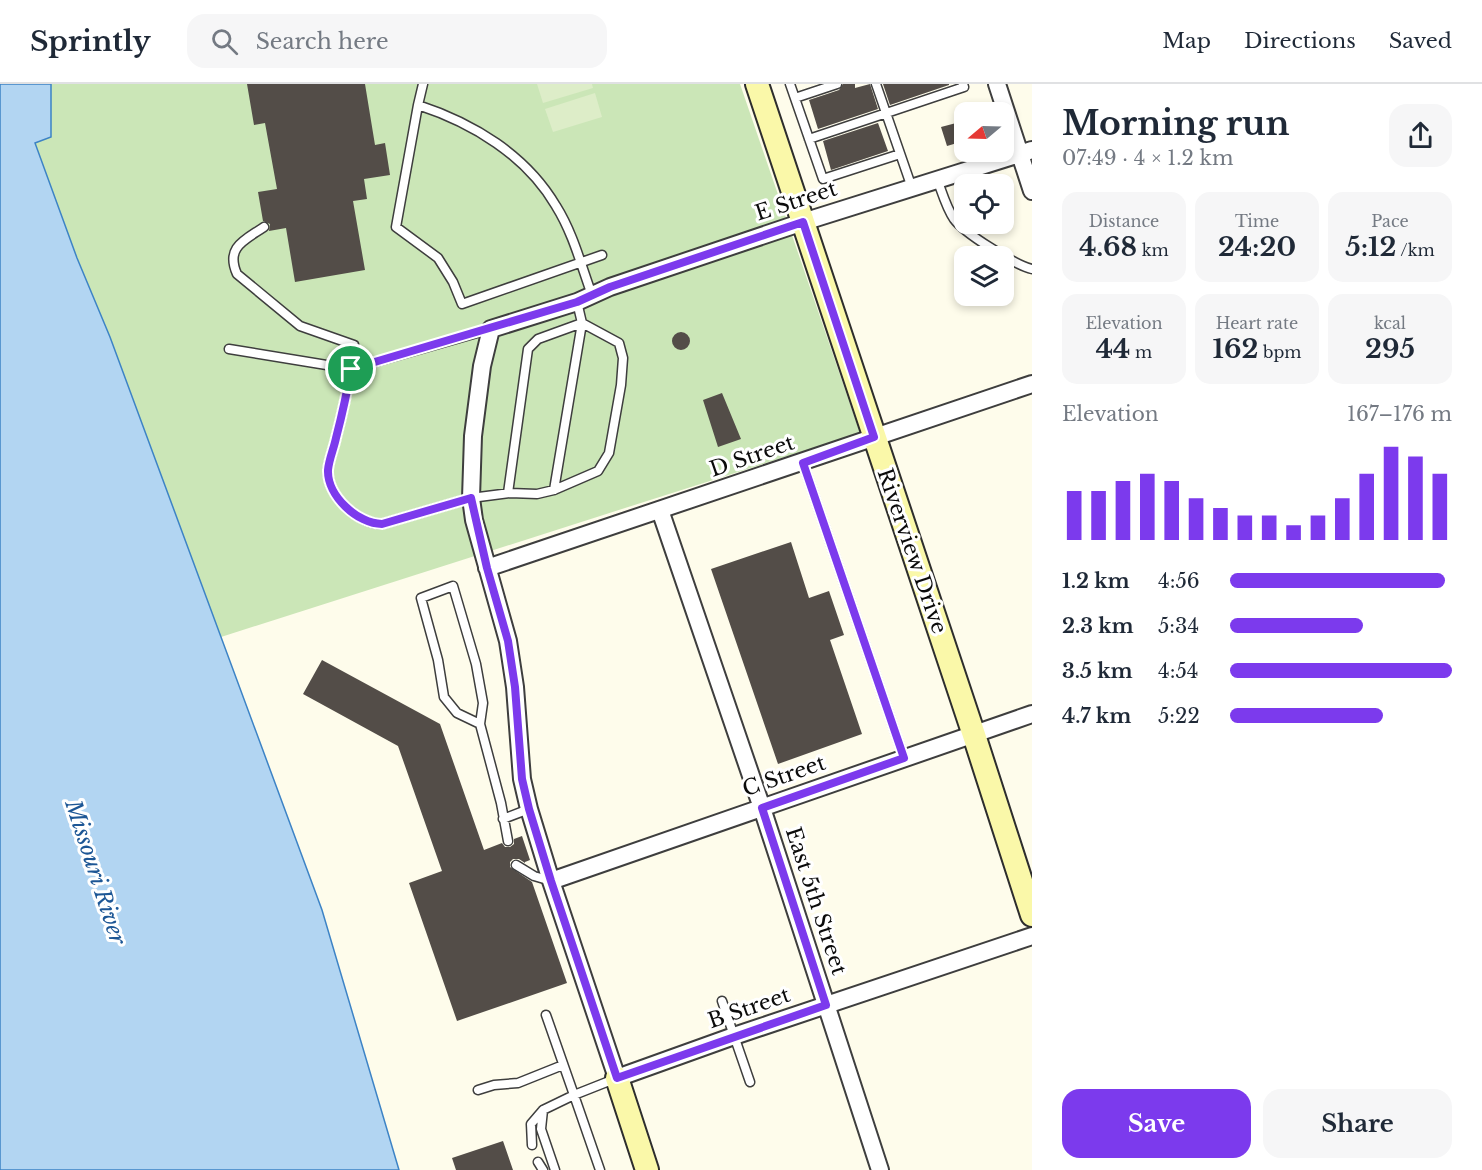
<!DOCTYPE html>
<html lang="en">
<head>
<meta charset="utf-8">
<style>
	:root { --surface:#fff; --page:#f6f6f7; --text:#1f2937; --muted:#747a83; --line:#e0e1e3; --accent:#7c3aed }
	body { margin:0; font-family:"Libre Baskerville",serif; background:var(--page); color:var(--text); height:100vh; display:flex; flex-direction:column; font-size:22px; white-space:nowrap }
	* { box-sizing:border-box; margin:0 }
	p { font-size:20px; color:var(--muted) }
	.icon { flex:none; width:33px; height:33px; fill:none; stroke:currentColor; stroke-width:2; stroke-linecap:round; stroke-linejoin:round }
	.map { position:relative; flex:1; overflow:hidden }
	.sheet { display:flex; flex-direction:column; background:var(--surface); width:450px }
	.sheet>* { flex:none }
	.needle { width:39px; rotate:251deg }
	.fabs { position:absolute; left:954px; top:18px; display:grid; gap:12px }
	.fabs a { display:grid; place-items:center; width:60px; height:60px; border-radius:12px; background:var(--surface); box-shadow:0 3px 9px #0003; font-size:30px }
	.pin { position:absolute; display:grid; place-items:center; width:51px; height:51px; color:#fff; margin:-26px; border:3px solid #fff; border-radius:50%; box-shadow:0 2px 6px #0007 }
	.round { display:grid; place-items:center; flex:none; width:63px; height:63px; border-radius:18px; background:var(--page) }
	.summary { display:flex; align-items:center; justify-content:space-between; height:102px; padding:0 30px }
	h1 { font-size:33px; font-weight:700; line-height:45px }
	.figures { display:grid; grid-template-columns:repeat(3,1fr); gap:9px; height:102px; padding:6px 30px }
	.figures div { display:grid; align-content:center; border-radius:15px; background:var(--page); text-align:center }
	.figures b { font-size:26px; font-weight:700 }
	.figures small { font-size:16px; font-weight:400 }
	.figures p { font-size:16px }
	.chart { height:168px; padding:12px 30px }
	.chart p { display:flex; justify-content:space-between }
	.chart svg { width:100%; height:108px; margin-top:6px; stroke:var(--accent); stroke-width:6 }
	.cta { display:flex; gap:12px; margin-top:auto; padding:12px 30px }
	.cta a { flex:1; height:69px; border-radius:18px; background:var(--accent); color:#fff; font-size:24px; font-weight:700; line-height:69px; text-align:center }
	.cta a+a { background:var(--page); color:var(--text) }
	ul { padding:0 30px; list-style:none; font-size:20px }
	li { display:grid; grid-template-columns:96px 72px 1fr; align-items:center; height:45px }
	li i { height:15px; border-radius:8px; background:var(--accent) }
	header { display:flex; align-items:center; gap:36px; box-sizing:border-box; height:84px; padding:0 30px; background:var(--surface); border-bottom:2px solid var(--line) }
	header strong { font-size:28px }
	nav { display:flex; gap:33px; margin-inline-start:auto; font-size:21px }
	.search { width:420px; height:54px; background:var(--page); display:flex; align-items:center; gap:15px; box-sizing:border-box; padding:0 21px; border-radius:18px; color:var(--muted); font-size:22px }
	main { display:flex; flex:1; min-height:0 }
	.map>svg:first-child { display:block }
	.green { fill:#cbe6b7 }
	.pitch { fill:#ddedc8 }
	.water { fill:#b2d5f2; stroke:#3d83c5; stroke-width:1.5 }
	.building { fill:#534d48 }
	.lines { fill:none; stroke-linecap:round; stroke-linejoin:round }
	.lane-casing { stroke:#3e3e3e; stroke-width:11 }
	.street-casing { stroke:#3e3e3e; stroke-width:20 }
	.secondary-casing { stroke:#2d2d2d; stroke-width:26 }
	.lane { stroke:#fff; stroke-width:8 }
	.street { stroke:#fff; stroke-width:16 }
	.secondary { stroke:#faf8a9; stroke-width:22 }
	.route-casing { stroke:#fff; stroke-width:12 }
	.route { stroke:#7c3aed; stroke-width:8 }
	.labels { text-anchor:middle; stroke-width:6; stroke-linejoin:round; paint-order:stroke }
	.street-label { font-size:21px; fill:#0b0b0b; stroke:#fff }
	.water-label { font-size:22px; font-style:italic; fill:#1c5695; stroke:#fff }
</style>
</head>
<body>
<header>
<strong>Sprintly</strong>
<div class="search"><svg class="icon" aria-label="search" viewBox="0 0 24 24"><circle cx="10" cy="10" r="6"/><path d="M15 15l6 6"/></svg>Search here</div>
<nav><a>Map</a><a>Directions</a><a>Saved</a></nav>
</header>
<main>
<div class="map">
<svg width="1032" height="1086" viewBox="0 0 1032 1086">
	<rect width="100%" height="100%" fill="#fefceb"/>
	<path class="green" d="M 0,0 L 740,0 L 860,349 L 221,553 L 0,164 Z"/>
	<path class="pitch" d="M 537,0 L 592,0 L 593,4 L 543,19 Z
		M 595,9 L 602,33 L 553,48 L 545,25 Z"/>
	<path class="water" d="M 0,0 L 51,0 L 51,53 L 35,59 L 77,174 L 110,253 L 322,826 L 399,1086 L 0,1086 Z"/>
	<path class="building" d="M 247,0 L 365,0 L 375,61 L 385,59 L 390,91 L 364,95 L 367,115 L 353,117 L 365,186 L 295,198 L 286,144 L 269,147 L 270,140 L 263,137 L 258,108 L 277,105 L 265,39 L 254,41 Z
		M 843,0 L 855,0 L 855,4 L 870,0 L 878,25 L 818,45 L 809,16 L 839,6 Z
		M 883,0 L 949,0 L 949,1 L 890,21 Z
		M 960,38 L 964,57 L 947,62 L 941,43 Z
		M 878,39 L 888,67 L 831,86 L 823,57 Z
		M672 257a9 9 0 1 1 18 0a9 9 0 1 1-18 0Z
		M 722,309 L 741,355 L 718,363 L 703,316 Z
		M 791,458 L 809,514 L 829,507 L 844,551 L 830,556 L 862,650 L 778,680 L 711,485 Z
		M 322,576 L 440,640 L 484,766 L 502,759 L 505,763 L 510,763 L 514,760 L 514,755 L 522,752 L 530,776 L 525,778 L 525,779 L 519,775 L 513,775 L 510,778 L 510,783 L 532,798 L 567,899 L 457,937 L 409,799 L 442,787 L 398,662 L 303,610 Z
		M 503,1057 L 513,1086 L 456,1086 L 452,1074 Z"/>
	<g class="lines">
		<defs>
			<path id="lane" d="M 423,0 L 418,21 C 473,39 526,71 556,122 C 573,149 581,181 592,211
				M 790,0 L 823,95 L 900,70
				M 876,0 L 912,104
				M 795,14 L 837,0
				M 418,21 L 396,143 L 438,174 L 453,198 L 462,220 L 602,171
				M 809,55 L 964,3 L 963,0
				M 937,95 C 942,108 946,123 954,135 C 964,149 1015,181 1032,185
				M 491,245 L 351,285 C 347,309 342,331 336,354 C 334,364 329,375 328,386 C 327,412 358,440 382,440 L 471,414 L 510,409 L 537,410 L 554,406 L 598,387 L 609,369 L 621,301 L 623,274 L 619,259 L 582,239 L 577,218
				M 229,265 L 351,285 L 354,261 L 300,242 L 237,190 C 225,163 245,156 264,143
				M 803,379 L 904,674
				M 554,406 L 582,239
				M 508,409 L 528,265 L 538,255 L 582,239
				M 480,640 L 457,629 L 444,613 L 438,576 L 421,514 L 453,502 L 476,580 L 483,619 L 480,640 L 501,719 L 508,757
				M 503,735 L 529,725
				M 516,781 L 534,792 L 551,797
				M 722,917 L 750,998
				M 546,931 L 574,1011 L 617,994
				M 478,1006 L 494,1001 L 518,999 L 563,981
				M 532,1061 L 531,1040 L 543,1026
				M 538,1078 L 543,1086
				M 555,1086 L 541,1045 L 543,1026 L 574,1011 L 600,1086"/>
			<path id="street" d="M 997,0 L 1032,107
				M 1032,66 L 803,138 L 610,203 L 577,218 L 491,245 L 482,282 L 473,352 L 471,414 L 474,436 L 508,557 L 515,603 L 522,695 L 529,725 L 551,797 L 617,994 L 734,952 L 1032,852
				M 660,426 L 762,724 L 880,1086
				M 487,484 L 1032,300
				M 551,797 L 1032,630"/>
			<path id="secondary" d="M 757,0 L 974,651 L 1032,831
				M 617,994 L 647,1086"/>
		</defs>
		<use href="#lane" class="lane-casing"/>
		<use href="#street" class="street-casing"/>
		<use href="#secondary" class="secondary-casing"/>
		<use href="#lane" class="lane"/>
		<use href="#street" class="street"/>
		<use href="#secondary" class="secondary"/>
	</g>
	<g class="lines">
		<defs>
			<path id="route" d="M 803,138 L 874,353 L 803,379 L 904,674 L 762,724 L 826,921 L 617,994 L 551,797 L 529,725 L 522,695 L 515,603 L 508,557 L 487,484 L 471,414 L 382,440 C 358,440 327,412 328,386 C 329,375 334,364 336,354 C 342,331 347,309 351,285 L 577,218 L 610,203 Z"/>
		</defs>
		<use href="#route" class="route-casing"/>
		<use href="#route" class="route"/>
	</g>
	<g class="labels">
		<g class="street-label">
			<text transform="translate(796 117) rotate(-18)" y="7">E Street</text>
			<text transform="translate(752 372) rotate(-19)" y="7">D Street</text>
			<text transform="translate(912 467) rotate(71)" y="7">Riverview Drive</text>
			<text transform="translate(784 692) rotate(-19)" y="7">C Street</text>
			<text transform="translate(816 817) rotate(72)" y="7">East 5th Street</text>
			<text transform="translate(749 924) rotate(-19)" y="7">B Street</text>
		</g>
		<g class="water-label">
			<text transform="translate(96 788) rotate(72)" y="8">Missouri River</text>
		</g>
	</g>
</svg>
<div class="fabs">
<a><svg class="needle" viewBox="-14 -14 28 28"><path d="M0-13l5 13h-10z" fill="#e53935"/><path d="M0 13l5-13h-10z" fill="#747a83"/></svg></a>
<a><svg class="icon" aria-label="locate" viewBox="0 0 24 24"><circle cx="12" cy="12" r="6"/><path d="M12 2v4M12 18v4M2 12h4M18 12h4"/></svg></a>
<a><svg class="icon" aria-label="layers" viewBox="0 0 24 24"><path d="M12 4l9 5-9 5-9-5zM3 14l9 5 9-5"/></svg></a>
</div>
<div class="pin" style="left:351px;top:285px;background:#1e9e55"><svg class="icon" aria-label="arrive" viewBox="0 0 24 24"><path d="M6 21V4h12l-3 4 3 4H6"/></svg></div>
</div>
<section class="sheet">
<div class="summary"><div><h1>Morning run</h1><p>07:49 · 4 × 1.2 km</p></div><a class="round"><svg class="icon" aria-label="share" viewBox="0 0 24 24"><path d="M12 15V3M7 8l5-5 5 5M5 13v7h14v-7"/></svg></a></div>
<div class="figures">
<div><p>Distance</p><b>4.68<small> km</small></b></div>
<div><p>Time</p><b>24:20</b></div>
<div><p>Pace</p><b>5:12<small> /km</small></b></div>
</div>
<div class="figures">
<div><p>Elevation</p><b>44<small> m</small></b></div>
<div><p>Heart rate</p><b>162<small> bpm</small></b></div>
<div><p>kcal</p><b>295</b></div>
</div>
<div class="chart"><p><span>Elevation</span>167–176 m</p>
<svg viewBox="0 0 160 44" preserveAspectRatio="none"><path d="M5 44V24M15 44V24M25 44V20M35 44V17M45 44V20M55 44V27M65 44V31M75 44V34M85 44V34M95 44V38M105 44V34M115 44V27M125 44V17M135 44V6M145 44V10M155 44V17"/></svg>
</div>
<ul>
<li><b>1.2 km</b>4:56<i style="width:97%"></i></li>
<li><b>2.3 km</b>5:34<i style="width:60%"></i></li>
<li><b>3.5 km</b>4:54<i style="width:100%"></i></li>
<li><b>4.7 km</b>5:22<i style="width:69%"></i></li>
</ul>
<div class="cta"><a>Save</a><a>Share</a></div>
</section>
</main>
</body>
</html>
